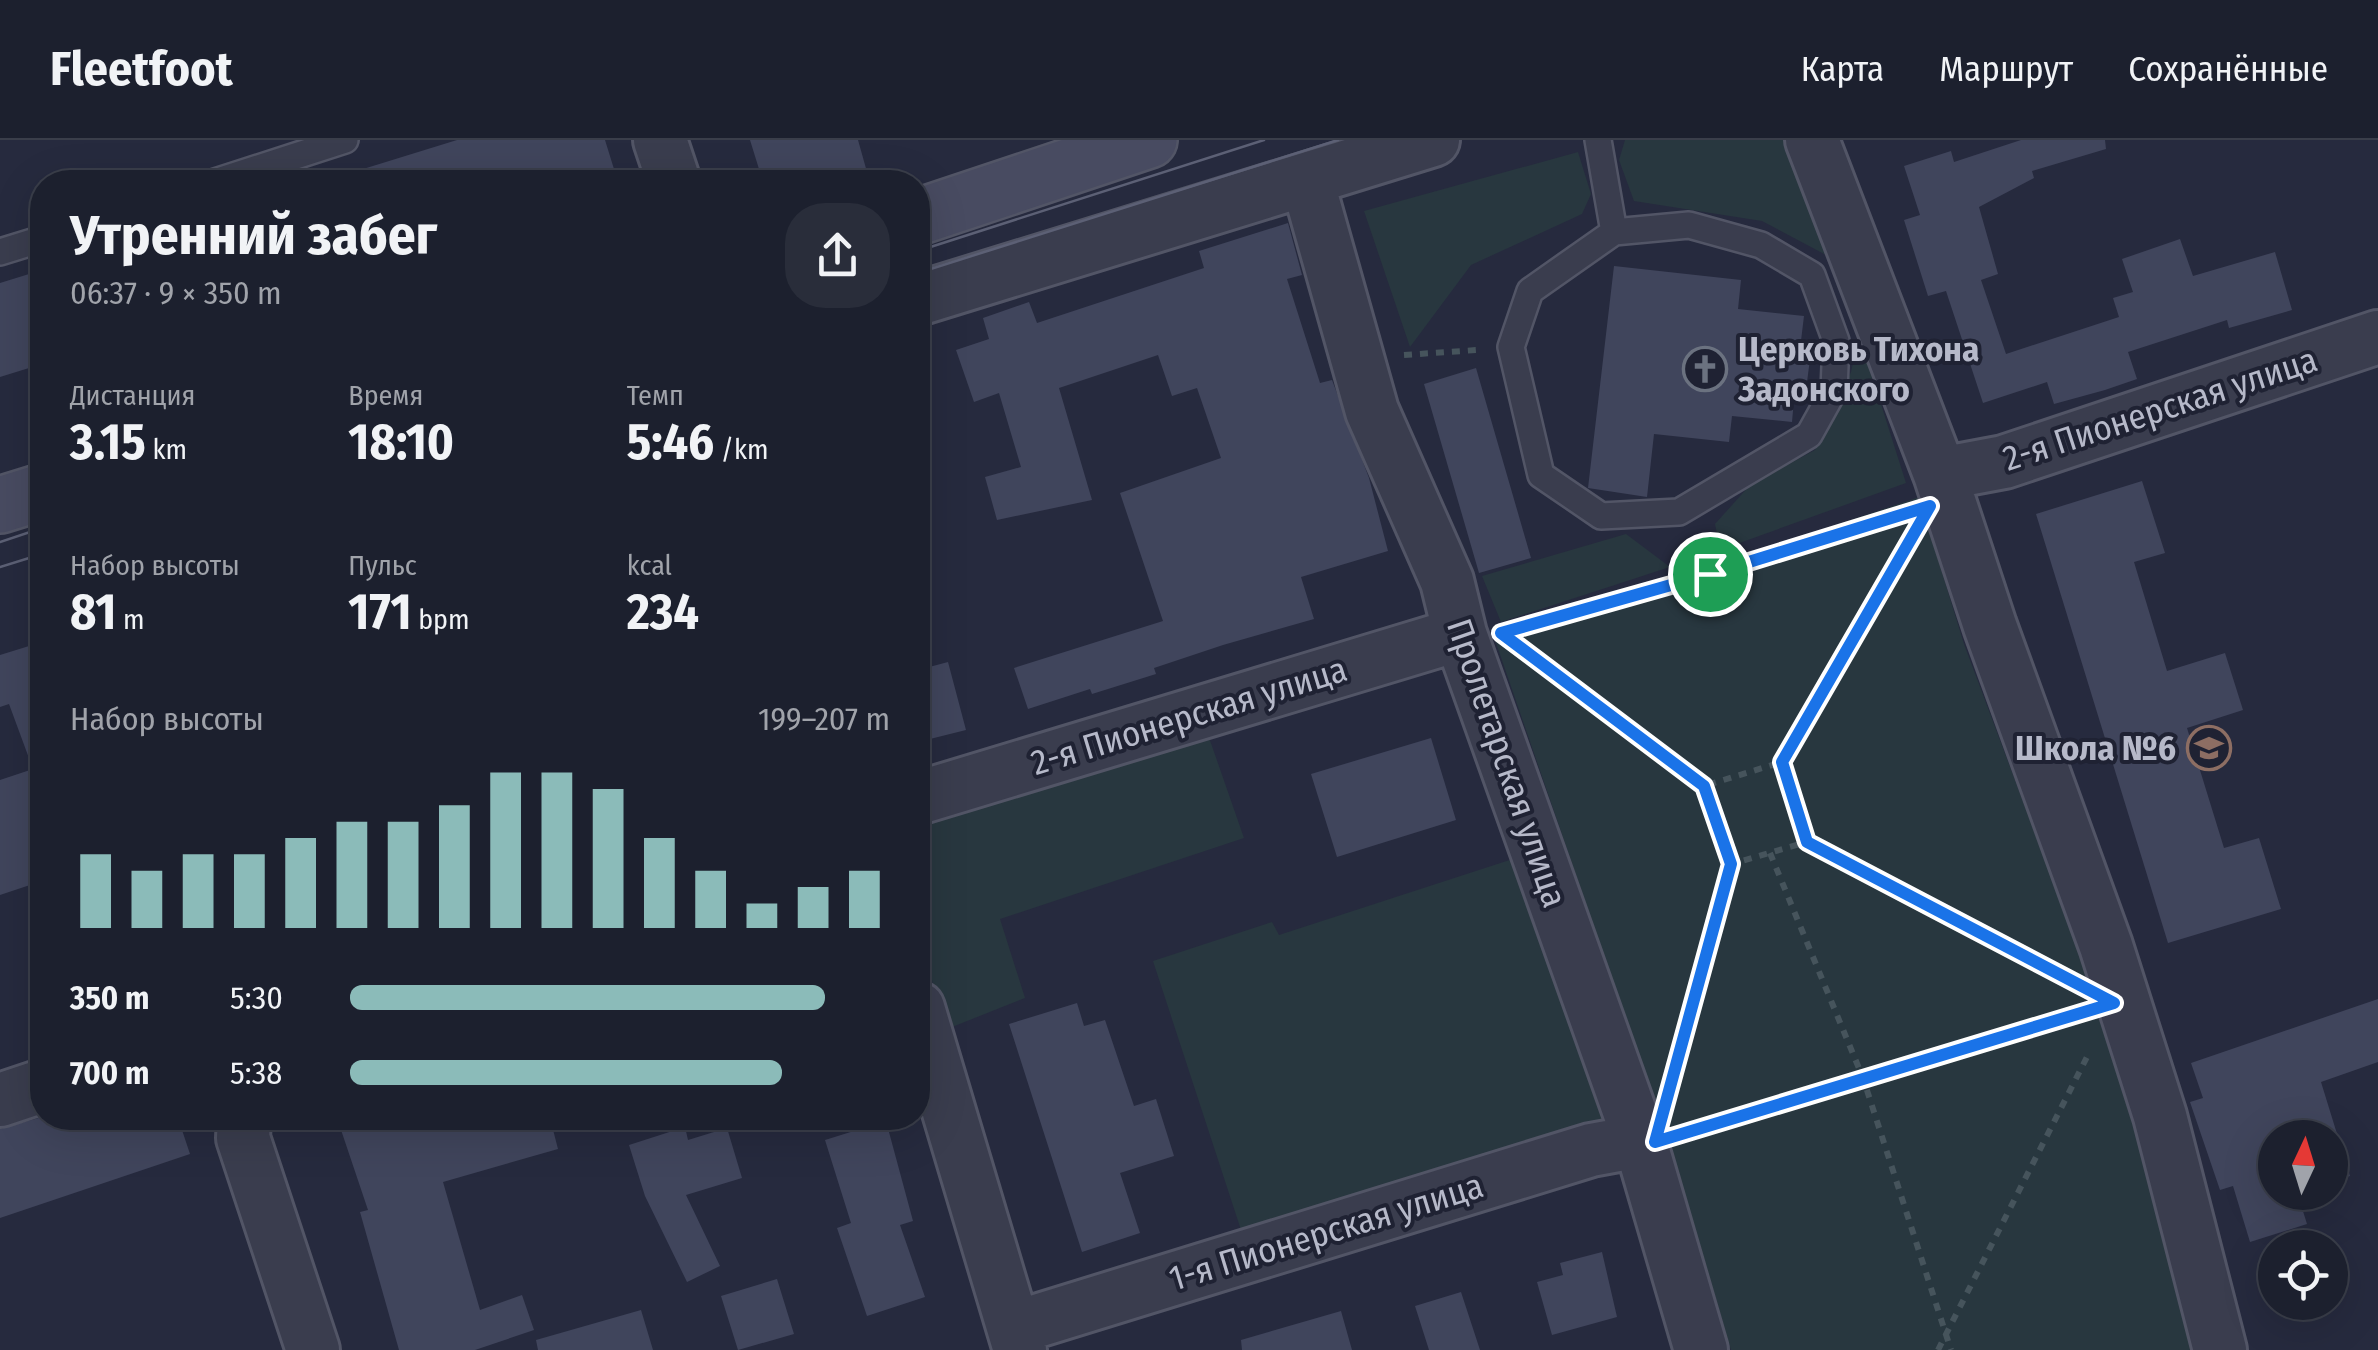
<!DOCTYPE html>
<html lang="ru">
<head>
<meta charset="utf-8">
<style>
	:root { --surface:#1c202e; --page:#292d3a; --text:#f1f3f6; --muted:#a0a3aa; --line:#3a3e4a; --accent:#8bbbb9 }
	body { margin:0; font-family:"Fira Sans Condensed",sans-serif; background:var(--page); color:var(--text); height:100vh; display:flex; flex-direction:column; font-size:38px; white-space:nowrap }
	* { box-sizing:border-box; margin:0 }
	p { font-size:32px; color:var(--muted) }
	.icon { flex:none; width:55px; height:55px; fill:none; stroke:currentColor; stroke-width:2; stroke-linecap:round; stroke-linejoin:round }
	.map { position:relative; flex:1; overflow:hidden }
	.sheet { position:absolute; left:30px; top:30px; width:900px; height:960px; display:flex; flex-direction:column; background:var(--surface); border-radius:40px; box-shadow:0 10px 40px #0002,0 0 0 2px var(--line) }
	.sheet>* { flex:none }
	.needle { width:65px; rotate:4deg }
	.tools { position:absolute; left:2258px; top:980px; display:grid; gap:20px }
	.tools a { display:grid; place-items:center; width:90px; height:90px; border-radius:50%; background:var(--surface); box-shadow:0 10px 40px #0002,0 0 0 2px var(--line); font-size:50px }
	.pin { position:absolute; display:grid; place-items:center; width:85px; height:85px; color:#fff; margin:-42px; border:5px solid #fff; border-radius:50%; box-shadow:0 2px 10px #0007 }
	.round { display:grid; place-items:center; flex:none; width:105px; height:105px; border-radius:40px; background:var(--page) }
	.head { display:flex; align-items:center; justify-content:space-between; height:170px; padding:0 40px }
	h1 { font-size:55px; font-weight:700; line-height:75px }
	.figures { display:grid; grid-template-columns:repeat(3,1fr); gap:15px; height:170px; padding:10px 40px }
	.figures div { display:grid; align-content:center }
	.figures b { font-size:50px; font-weight:700 }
	.figures small { font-size:28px; font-weight:400 }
	.figures p { font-size:28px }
	.chart { height:280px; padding:20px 40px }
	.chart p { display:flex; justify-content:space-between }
	.chart svg { width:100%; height:180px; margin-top:10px; stroke:var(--accent); stroke-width:6 }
	ul { padding:0 40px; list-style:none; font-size:32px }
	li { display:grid; grid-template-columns:160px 120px 1fr; align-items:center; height:75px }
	li i { height:25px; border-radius:12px; background:var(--accent) }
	header { display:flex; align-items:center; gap:60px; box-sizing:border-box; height:140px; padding:0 50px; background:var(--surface); border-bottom:2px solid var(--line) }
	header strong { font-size:48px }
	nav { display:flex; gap:55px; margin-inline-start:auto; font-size:35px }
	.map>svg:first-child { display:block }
	.green { fill:#28373f }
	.building { fill:#40455c }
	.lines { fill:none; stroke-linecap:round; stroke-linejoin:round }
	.lane-casing { stroke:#525566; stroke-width:30 }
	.street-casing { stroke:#525566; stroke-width:58 }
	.secondary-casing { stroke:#525566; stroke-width:60 }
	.path { stroke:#46545c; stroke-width:6; stroke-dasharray:8 8; stroke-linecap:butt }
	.lane { stroke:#3a3d4e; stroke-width:25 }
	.street { stroke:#3a3d4e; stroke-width:52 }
	.secondary { stroke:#484b61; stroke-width:55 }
	.tram { stroke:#5c6075; stroke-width:2.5 }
	.route-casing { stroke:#fff; stroke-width:20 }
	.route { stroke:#1a73e8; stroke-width:12 }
	.labels { text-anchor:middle; stroke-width:8; stroke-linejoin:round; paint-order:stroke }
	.poi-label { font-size:35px; font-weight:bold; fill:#b6b9c9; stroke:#1f2233; text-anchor:start }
	.street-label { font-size:35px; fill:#b6b9c9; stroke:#1f2233 }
</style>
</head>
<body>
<header>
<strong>Fleetfoot</strong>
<nav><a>Карта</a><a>Маршрут</a><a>Сохранённые</a></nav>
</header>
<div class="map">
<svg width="2378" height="1210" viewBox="0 0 2378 1210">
	<rect width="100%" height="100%" fill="#262a3e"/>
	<path class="green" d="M 1625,0 L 1784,0 L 1826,115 L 1762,81 L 1634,61 L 1619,20 Z
		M 1578,12 L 1591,54 L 1582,74 L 1471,125 L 1410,207 L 1364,71 Z
		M 1859,195 L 1906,343 L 1720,410 L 1715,384 L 1751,344 L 1815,310 L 1851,232 Z
		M 1919,357 L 1964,504 L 2145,987 L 2202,1210 L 1731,1210 L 1679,1034 L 1495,500 Z
		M 1626,394 L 1670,427 L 1501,482 L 1482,436 Z
		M 1205,586 L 1244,698 L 1000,779 L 1025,858 L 947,889 L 918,795 L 918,672 Z
		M 1522,716 L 1605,970 L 1597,988 L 1243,1096 L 1153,821 L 1272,782 L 1279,795 Z"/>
	<path class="building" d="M 457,0 L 605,0 L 618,42 L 348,42 L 347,34 Z
		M 750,0 L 858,0 L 867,32 L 829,42 L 763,42 Z
		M 2021,0 L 2105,0 L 2106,9 L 2032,31 L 2034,38 L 1979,67 L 1998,134 L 1981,140 L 2006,214 L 2119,177 L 2113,158 L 2133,152 L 2122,119 L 2180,99 L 2193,136 L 2275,112 L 2292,170 L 2229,188 L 2227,180 L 2128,212 L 2137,239 L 2105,250 L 2054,264 L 2047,242 L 1983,263 L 1946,151 L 1928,156 L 1904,80 L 1920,75 L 1904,26 L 1951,11 L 1954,22 Z
		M 1288,83 L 1302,135 L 1287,139 L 1320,243 L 1332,240 L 1369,338 L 1388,411 L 1301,437 L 1314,479 L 1223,505 L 1154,528 L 1156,534 L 1092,554 L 1090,549 L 1028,569 L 1014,528 L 1163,481 L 1120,353 L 1221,318 L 1197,248 L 1172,256 L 1158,215 L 1059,248 L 1092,360 L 997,380 L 985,337 L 1021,327 L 999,253 L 974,262 L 956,210 L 989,199 L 983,178 L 1029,162 L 1037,183 L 1204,128 L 1199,111 Z
		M 1614,126 L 1741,140 L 1738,169 L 1804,176 L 1800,209 L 1811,211 L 1806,250 L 1795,248 L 1792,282 L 1732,276 L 1729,302 L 1654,294 L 1647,357 L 1588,348 Z
		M 42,130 L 42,224 L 0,237 L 0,143 Z
		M 1476,228 L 1531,418 L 1479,433 L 1424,244 Z
		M 2142,341 L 2165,413 L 2134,422 L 2167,531 L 2225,513 L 2243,570 L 2187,588 L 2224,708 L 2259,698 L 2281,769 L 2168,803 L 2036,374 Z
		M 42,502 L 42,741 L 0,755 L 0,640 L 33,629 L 9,564 L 0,567 L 0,515 Z
		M 948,522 L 966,590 L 918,602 L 918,530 Z
		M 1431,598 L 1456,680 L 1337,717 L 1311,634 Z
		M 2378,859 L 2378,922 L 2321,942 L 2350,1036 L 2330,1041 L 2330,998 L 2275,998 L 2275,1052 L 2297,1052 L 2307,1084 L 2250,1102 L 2233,1046 L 2220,1050 L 2190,962 L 2203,958 L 2191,923 Z
		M 1077,863 L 1084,886 L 1105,880 L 1134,966 L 1156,959 L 1174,1016 L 1120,1033 L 1140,1093 L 1082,1112 L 1009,884 Z
		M 42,977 L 178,978 L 190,1014 L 0,1078 L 0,989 Z
		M 337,978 L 550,978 L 558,1009 L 443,1042 L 480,1170 L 522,1155 L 534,1190 L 475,1210 L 399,1210 L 360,1072 L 368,1070 Z
		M 886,981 L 913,1081 L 900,1085 L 925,1157 L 867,1176 L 837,1088 L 851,1083 L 825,1000 Z
		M 685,987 L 688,1000 L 727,988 L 742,1038 L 686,1055 L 720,1126 L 687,1142 L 645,1056 L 629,1005 Z
		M 1602,1112 L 1617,1177 L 1552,1195 L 1537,1142 L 1563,1135 L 1560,1123 Z
		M 777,1139 L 794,1194 L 738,1210 L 721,1156 Z
		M 1461,1152 L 1480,1210 L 1429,1210 L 1415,1166 Z
		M 641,1170 L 653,1210 L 538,1210 L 536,1200 Z
		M 1341,1171 L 1352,1210 L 1242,1210 L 1241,1200 Z"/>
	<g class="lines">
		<defs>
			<path id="lane" d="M 1598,0 L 1614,92
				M 215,42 L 345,0
				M 1689,85 L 1761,105 L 1812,135 L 1836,201 L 1834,250 L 1809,295 L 1679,372 L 1601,376 L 1541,335 L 1511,207 L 1530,151 L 1614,92 Z
				M 0,112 L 42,99"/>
			<path id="street" d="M 660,0 L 674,42
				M 1812,0 L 1940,334 L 1990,486 L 2106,806 L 2160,976 L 2220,1210
				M 1307,40 L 1372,271 L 1447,441 L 1460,494 L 1640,1001 L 1701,1210
				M 918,159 L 1433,0
				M 1940,334 L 2004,322 L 2378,197
				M 918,658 L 1460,494
				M 918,868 L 1020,1210
				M 0,960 L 42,946
				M 244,978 L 243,998 L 313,1210
				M 1014,1188 L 1591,1010 L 1640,1001"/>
			<path id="secondary" d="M 918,77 L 1149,0
				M 0,365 L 42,352"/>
		</defs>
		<use href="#lane" class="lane-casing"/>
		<use href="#street" class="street-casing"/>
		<use href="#secondary" class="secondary-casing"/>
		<path class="path" d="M 1404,215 L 1477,210
			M 1692,400 L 1709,435 L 1904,374
			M 1508,491 L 1709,435
			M 1516,504 L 1704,646 L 1782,622 L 1911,397
			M 1704,646 L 1731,724 L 1807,702 L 1782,622
			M 1807,702 L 2064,837
			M 1770,713 L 1863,938 L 1951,1210
			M 1671,943 L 1731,724
			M 1685,993 L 2079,873
			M 1938,1210 L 2089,913"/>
		<use href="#lane" class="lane"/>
		<use href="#street" class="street"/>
		<use href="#secondary" class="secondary"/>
		<path class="tram" d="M 918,111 L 1264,0
			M 918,133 L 1338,0
			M 0,402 L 42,388
			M 0,427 L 42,414"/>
	</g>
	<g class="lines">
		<defs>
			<path id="route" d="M 1930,366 L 1782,622 L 1807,702 L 2114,863 L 1655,1002 L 1731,724 L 1704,646 L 1501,493 L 1710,434 Z"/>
		</defs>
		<use href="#route" class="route-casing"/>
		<use href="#route" class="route"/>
	</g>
	<defs>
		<symbol id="church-ring" viewBox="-11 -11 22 22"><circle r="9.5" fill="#1f2233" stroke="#6b7280" stroke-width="1.5"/><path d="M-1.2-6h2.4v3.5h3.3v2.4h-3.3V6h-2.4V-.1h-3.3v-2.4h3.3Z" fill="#6b7280"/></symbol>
		<symbol id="school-ring" viewBox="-11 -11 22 22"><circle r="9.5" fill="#1f2233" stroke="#8d6e63" stroke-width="1.5"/><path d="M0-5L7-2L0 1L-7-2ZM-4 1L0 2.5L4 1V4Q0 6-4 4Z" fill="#8d6e63"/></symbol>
	</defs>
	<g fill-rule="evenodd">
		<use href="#church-ring" x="1680" y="204" width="50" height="50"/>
		<use href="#school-ring" x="2184" y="583" width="50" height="50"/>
	</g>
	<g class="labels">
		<g class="poi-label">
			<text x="1738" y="221">Церковь Тихона<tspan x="1738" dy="40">Задонского</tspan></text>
			<text x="2176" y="620" text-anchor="end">Школа №6</text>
		</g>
		<g class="street-label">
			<text transform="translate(2160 269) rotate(-18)" y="12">2-я Пионерская улица</text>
			<text transform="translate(1189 576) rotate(-17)" y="12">2-я Пионерская улица</text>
			<text transform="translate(1507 623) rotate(71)" y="12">Пролетарская улица</text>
			<text transform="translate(1326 1092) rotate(-17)" y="12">1-я Пионерская улица</text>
		</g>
	</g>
</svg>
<div class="tools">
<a><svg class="needle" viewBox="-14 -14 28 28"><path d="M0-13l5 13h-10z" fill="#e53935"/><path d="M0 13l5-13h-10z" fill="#a0a3aa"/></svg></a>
<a><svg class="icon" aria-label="locate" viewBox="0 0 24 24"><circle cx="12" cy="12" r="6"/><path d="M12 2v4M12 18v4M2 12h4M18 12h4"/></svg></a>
</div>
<div class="pin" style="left:1710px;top:434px;background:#1e9e55"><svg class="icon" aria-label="arrive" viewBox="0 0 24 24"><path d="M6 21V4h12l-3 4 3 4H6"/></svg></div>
<section class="sheet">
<div class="head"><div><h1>Утренний забег</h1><p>06:37 · 9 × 350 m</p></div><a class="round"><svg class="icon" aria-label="share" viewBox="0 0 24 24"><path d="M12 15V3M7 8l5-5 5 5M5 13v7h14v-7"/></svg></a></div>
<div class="figures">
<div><p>Дистанция</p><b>3.15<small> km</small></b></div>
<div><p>Время</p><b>18:10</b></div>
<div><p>Темп</p><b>5:46<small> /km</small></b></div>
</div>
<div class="figures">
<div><p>Набор высоты</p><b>81<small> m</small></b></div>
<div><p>Пульс</p><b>171<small> bpm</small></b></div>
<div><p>kcal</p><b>234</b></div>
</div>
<div class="chart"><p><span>Набор высоты</span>199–207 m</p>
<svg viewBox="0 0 160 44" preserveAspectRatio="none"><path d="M5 44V26M15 44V30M25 44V26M35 44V26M45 44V22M55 44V18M65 44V18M75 44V14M85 44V6M95 44V6M105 44V10M115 44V22M125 44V30M135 44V38M145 44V34M155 44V30"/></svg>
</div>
<ul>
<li><b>350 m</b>5:30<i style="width:88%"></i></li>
<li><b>700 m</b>5:38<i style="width:80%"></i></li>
</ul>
</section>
</div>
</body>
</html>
